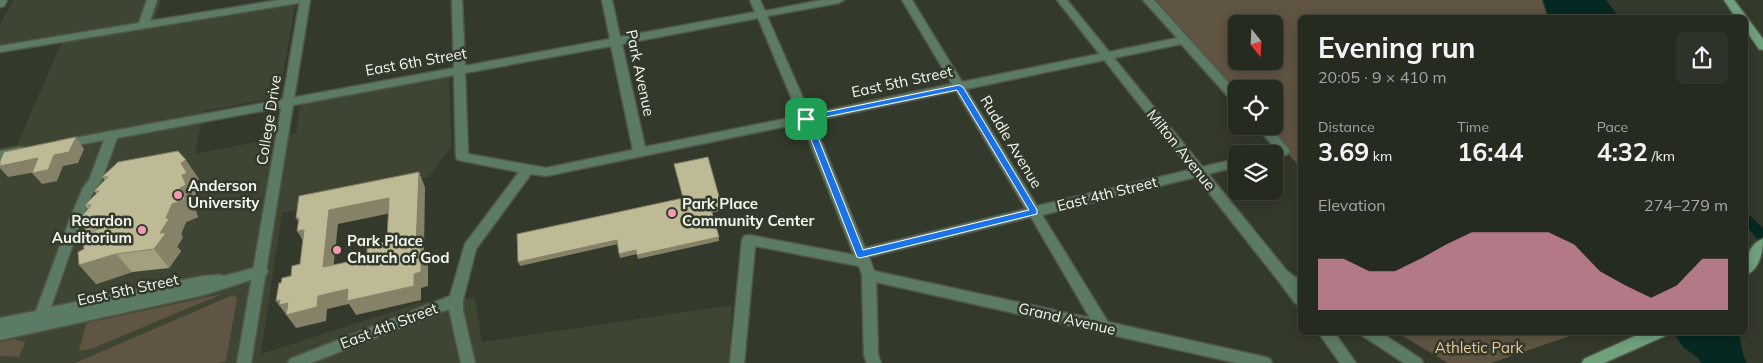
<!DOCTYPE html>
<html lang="en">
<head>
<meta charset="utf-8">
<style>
	:root { --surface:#262b20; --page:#2e3329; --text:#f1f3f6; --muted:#a4a7a5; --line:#42473e; --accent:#f19ab2 }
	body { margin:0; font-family:Mulish,sans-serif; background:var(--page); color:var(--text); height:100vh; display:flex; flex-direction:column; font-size:19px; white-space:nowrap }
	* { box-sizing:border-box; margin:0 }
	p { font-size:16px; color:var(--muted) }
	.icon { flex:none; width:28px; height:28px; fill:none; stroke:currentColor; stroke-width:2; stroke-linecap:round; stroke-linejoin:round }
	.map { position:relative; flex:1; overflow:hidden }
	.details { position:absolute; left:1298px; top:15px; width:450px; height:320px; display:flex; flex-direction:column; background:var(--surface); border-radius:8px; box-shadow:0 2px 12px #0003,0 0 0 1px var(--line) }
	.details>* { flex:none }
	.needle { width:32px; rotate:162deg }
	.fabs { position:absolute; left:1228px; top:15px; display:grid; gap:10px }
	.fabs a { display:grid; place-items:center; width:55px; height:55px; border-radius:8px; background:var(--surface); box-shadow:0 2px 12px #0003,0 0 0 1px var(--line); font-size:25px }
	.pin { position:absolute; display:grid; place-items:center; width:42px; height:42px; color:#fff; margin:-21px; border-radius:10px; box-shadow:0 2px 8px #0006 }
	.round { display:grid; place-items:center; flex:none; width:52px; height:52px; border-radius:8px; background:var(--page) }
	.head { display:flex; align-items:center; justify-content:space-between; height:85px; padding:0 20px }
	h1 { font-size:28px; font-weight:700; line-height:38px }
	.figures { display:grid; grid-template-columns:repeat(3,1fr); gap:8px; height:85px; padding:5px 20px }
	.figures div { display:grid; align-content:center }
	.figures b { font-size:25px; font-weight:700 }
	.figures small { font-size:14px; font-weight:400 }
	.figures p { font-size:14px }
	.chart { height:140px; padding:10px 20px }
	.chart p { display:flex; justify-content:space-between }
	.chart svg { width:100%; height:90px; margin-top:5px; fill:var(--accent); opacity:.7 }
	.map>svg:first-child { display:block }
	.built { fill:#3e4633 }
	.green { fill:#605442; fill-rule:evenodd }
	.water { fill:#062822 }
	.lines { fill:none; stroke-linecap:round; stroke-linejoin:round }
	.minor-casing { stroke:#52574a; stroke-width:3 }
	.tertiary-casing { stroke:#52574a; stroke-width:3 }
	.secondary-casing { stroke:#52574a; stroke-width:3 }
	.minor { fill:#5c7b64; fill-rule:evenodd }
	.tertiary { fill:#5c7b64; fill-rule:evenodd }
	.secondary { fill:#6fa17d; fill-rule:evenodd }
	.wall { fill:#a3a080 }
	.shaded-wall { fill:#858268 }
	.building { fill:#beba95; stroke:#858268; fill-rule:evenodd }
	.route { fill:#1a73e8; stroke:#fff; fill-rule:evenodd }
	.poi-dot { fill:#f19ab2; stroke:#33392b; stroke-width:2 }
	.labels { text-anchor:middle; stroke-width:5; stroke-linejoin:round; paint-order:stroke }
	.street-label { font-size:15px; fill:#f2f7ee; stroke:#33392b }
	.poi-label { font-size:15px; font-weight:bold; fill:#f2f7ee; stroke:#33392b; text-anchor:start }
	.park-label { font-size:15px; fill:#edc893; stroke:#33392b }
</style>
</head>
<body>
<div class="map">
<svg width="1763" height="363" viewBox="0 0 1763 363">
	<rect width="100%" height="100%" fill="#33392b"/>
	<path class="built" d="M 13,0 L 161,0 L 155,19 L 278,0 L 296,0 L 279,97 L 204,111 L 195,154 L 296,134 L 300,104 L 449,76 L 451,147 L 429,177 L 282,213 L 261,354 L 419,303 L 475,298 L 482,342 L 732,305 L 729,363 L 0,363 L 0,148 L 17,145 L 65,35 L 0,45 L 0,25 Z"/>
	<path class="green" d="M 1151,0 L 1542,0 L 1547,17 L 1300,18 L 1300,167 L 1263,126 L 1274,126 L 1274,89 L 1236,89 L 1236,96 ZM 1236,24 L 1274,24 L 1274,61 L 1236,61 Z
		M 222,294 L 91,349 L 79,351 L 86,323 Z
		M 233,295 L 237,298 L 226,361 L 217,363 L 75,363 Z
		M 1398,333 L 1579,333 L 1491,363 L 1448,363 Z
		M 15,339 L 25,342 L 19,357 L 0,356 L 0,342 Z"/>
	<path class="water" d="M 1543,0 L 1606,0 L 1619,17 L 1549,17 Z
		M 1745,211 L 1763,228 L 1763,247 L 1745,224 Z
		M 1674,333 L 1740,333 C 1739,338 1744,359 1747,363 L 1702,363 L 1697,357 L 1683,347 Z"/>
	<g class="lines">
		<defs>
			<path id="minor" d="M 0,0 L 7,0 L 4,6 L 0,7 Z
				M 147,0 L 157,0 L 150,21 L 279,0 L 303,0 L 298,3 L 0,52 L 0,46 L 139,23 Z
				M 452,0 L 462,0 L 465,66 L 610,39 L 602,0 L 612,0 L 620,37 L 755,12 L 750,0 L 760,0 L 765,11 L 822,0 L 844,0 L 839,3 L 767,16 L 810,114 L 952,84 L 902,0 L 912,0 L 962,82 L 1177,38 L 1143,0 L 1154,0 L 1236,91 L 1236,102 L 1232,101 L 1181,44 L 966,89 L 1037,206 L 1236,159 L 1236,167 L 1042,215 L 1108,322 L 1265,357 L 1270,359 L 1272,363 L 1237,363 L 876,282 L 878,355 L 881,363 L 867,363 L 864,355 L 862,275 L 859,266 L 755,246 L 744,363 L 730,363 L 742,240 L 744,236 L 749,235 L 854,255 L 802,123 L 546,176 L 531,174 L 476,249 L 463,300 L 463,311 L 475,363 L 461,363 L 449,309 L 311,363 L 288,363 L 290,359 L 450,296 L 465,244 L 519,172 L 458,160 L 456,157 L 454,75 L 117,138 L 101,182 L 94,190 L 83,216 L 51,307 L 203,276 L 219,275 L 224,276 L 261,266 L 266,267 L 268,271 L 266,275 L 204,295 L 0,340 L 0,318 L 36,311 L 71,216 L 83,188 L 89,180 L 104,140 L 62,148 L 56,144 L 58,141 L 454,68 ZM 758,18 L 799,116 L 645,147 L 622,44 ZM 611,46 L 633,150 L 546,168 L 468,154 L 465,73 ZM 956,91 L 1026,209 L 865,248 L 813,121 ZM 1031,217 L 1090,318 L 874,271 L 869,257 Z
				M 1256,126 L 1269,126 L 1288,148 L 1290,151 L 1288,154 L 1274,158 L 1274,154 L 1267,154 L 1269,151 L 1276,149 Z
				M 20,147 L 24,148 L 26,151 L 24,154 L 0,159 L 0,151 Z
				M 1282,271 C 1297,275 1300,291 1300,305 L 1295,303 L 1275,276 L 1277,272 Z
				M 1318,332 L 1334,332 L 1356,363 L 1340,363 Z"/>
			<path id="tertiary" d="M 300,0 L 310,0 L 251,363 L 237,363 Z
				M 1057,0 L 1067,0 L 1287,271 L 1300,281 L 1300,294 L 1277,279 Z
				M 1361,332 L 1380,332 L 1421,359 L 1423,363 L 1404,363 L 1363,336 Z"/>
			<path id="secondary" d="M 1724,0 L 1734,0 L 1763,39 L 1763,50 L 1759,49 L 1745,29 L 1745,18 L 1736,18 Z
				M 1763,239 C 1763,252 1759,271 1745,275 C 1745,262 1748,244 1763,239 Z
				M 1644,332 L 1667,332 L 1665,336 L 1604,363 L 1582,363 L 1584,359 Z"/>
		</defs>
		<use href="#minor" class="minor-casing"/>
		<use href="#tertiary" class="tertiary-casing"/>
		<use href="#secondary" class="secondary-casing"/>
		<use href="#minor" class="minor"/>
		<use href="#tertiary" class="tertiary"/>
		<use href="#secondary" class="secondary"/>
	</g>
	<path class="wall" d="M 102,177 L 199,179 L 194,182 L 200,191 L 195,194 L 200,204 L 194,206 L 198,217 L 186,222 L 181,234 L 183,237 L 177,247 L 181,251 L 169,268 L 132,272 L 96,284 L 84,249 L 89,234 L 78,221 L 88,209 L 85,205 L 97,194 L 94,191 L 105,180 Z"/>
	<path class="shaded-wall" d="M 76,137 L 84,149 L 78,163 L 63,166 L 57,181 L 42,184 L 32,173 Z
		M 38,158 L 47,170 L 8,177 L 0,168 L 0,166 Z
		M 186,160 L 199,179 L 194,182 L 200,191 L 195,194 L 200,204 L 194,206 L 198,217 L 186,222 L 181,234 L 183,237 L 177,247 L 181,251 L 169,268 L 154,249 L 166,218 L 172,204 L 180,188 L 182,175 L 181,163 Z
		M 419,172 L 425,187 L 424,252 L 428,261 L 428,286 L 421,288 L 421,300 L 356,315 L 349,304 L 327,309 L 326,321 L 296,328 L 276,301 L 318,296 L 414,274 L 416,248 Z
		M 389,198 L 396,212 L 338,224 L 332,281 L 323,267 L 329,210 Z
		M 722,207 L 723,210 L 712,213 L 711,209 Z
		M 296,218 L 299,218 L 307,232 L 306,245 L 297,231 L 304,230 Z
		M 719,237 L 719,241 L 638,259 L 637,255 Z
		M 617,240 L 618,244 L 520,266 L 518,262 Z
		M 636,250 L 637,254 L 620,258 L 619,254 Z
		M 116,254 L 132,272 L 96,284 L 79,265 Z"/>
	<path class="building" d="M 76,137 L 69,152 L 54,155 L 48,170 L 32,173 L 38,158 L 0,166 L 0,161 L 4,152 Z
		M 178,151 L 186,160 L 181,163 L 187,173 L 182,175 L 186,185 L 180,188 L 185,199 L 172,204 L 166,218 L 169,219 L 160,233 L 166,233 L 154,249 L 116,254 L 79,265 L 78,252 L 84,249 L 82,237 L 119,219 L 78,221 L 91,205 L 85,205 L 99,191 L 94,191 L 108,177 L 102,177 L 118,162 Z
		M 708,157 L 722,207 L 711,209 L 719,237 L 637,255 L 636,250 L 619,254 L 617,240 L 518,262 L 517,234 L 683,198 L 674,164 Z
		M 419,172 L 416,248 L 421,247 L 421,272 L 414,274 L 414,286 L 347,301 L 348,289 L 318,296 L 317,307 L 286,315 L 288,303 L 279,305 L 280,300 L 276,301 L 279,283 L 281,283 L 282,278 L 291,276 L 292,266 L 300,264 L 304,230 L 297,231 L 299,218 L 296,218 L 299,196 ZM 389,198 L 387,242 L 367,246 L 367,258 L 323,267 L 329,210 Z"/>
	<path class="route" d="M 959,85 L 963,87 L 1037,210 L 1037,214 L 860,258 L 857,257 L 803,119 L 806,116 ZM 957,90 L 1029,210 L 863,250 L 811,120 Z"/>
	<g class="poi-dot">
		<circle cx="178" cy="195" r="5"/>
		<circle cx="672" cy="213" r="5"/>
		<circle cx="142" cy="230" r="5"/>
		<circle cx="337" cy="250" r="5"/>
	</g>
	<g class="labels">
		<g class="street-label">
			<text transform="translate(416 62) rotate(-10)" y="5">East 6th Street</text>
			<text transform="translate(640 73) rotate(78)" y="5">Park Avenue</text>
			<text transform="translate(902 82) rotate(-12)" y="5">East 5th Street</text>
			<text transform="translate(269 120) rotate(-81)" y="5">College Drive</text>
			<text transform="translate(1011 142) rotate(59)" y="5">Ruddle Avenue</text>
			<text transform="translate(1181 150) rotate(51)" y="5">Milton Avenue</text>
			<text transform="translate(1107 194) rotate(-14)" y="5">East 4th Street</text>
			<text transform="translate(128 290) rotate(-12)" y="5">East 5th Street</text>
			<text transform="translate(1067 319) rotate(13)" y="5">Grand Avenue</text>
			<text transform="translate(389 326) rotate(-21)" y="5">East 4th Street</text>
		</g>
		<g class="poi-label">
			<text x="188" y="191">Anderson<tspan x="188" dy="17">University</tspan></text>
			<text x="682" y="209">Park Place<tspan x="682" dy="17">Community Center</tspan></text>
			<text x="132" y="226" text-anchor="end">Reardon<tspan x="132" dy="17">Auditorium</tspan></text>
			<text x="347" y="246">Park Place<tspan x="347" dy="17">Church of God</tspan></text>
		</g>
		<g class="park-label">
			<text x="1479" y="353">Athletic Park</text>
		</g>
	</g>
</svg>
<div class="fabs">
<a><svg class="needle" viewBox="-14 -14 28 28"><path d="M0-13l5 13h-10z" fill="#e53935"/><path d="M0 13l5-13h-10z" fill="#a4a7a5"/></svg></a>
<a><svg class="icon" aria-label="locate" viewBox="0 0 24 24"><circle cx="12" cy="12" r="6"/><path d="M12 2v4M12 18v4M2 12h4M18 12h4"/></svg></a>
<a><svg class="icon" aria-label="layers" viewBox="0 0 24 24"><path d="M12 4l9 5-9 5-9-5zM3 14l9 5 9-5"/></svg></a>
</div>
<div class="pin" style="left:806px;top:119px;background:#1e9e55"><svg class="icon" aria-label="arrive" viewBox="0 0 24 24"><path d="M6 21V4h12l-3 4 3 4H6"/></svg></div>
<section class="details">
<div class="head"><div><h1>Evening run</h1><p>20:05 · 9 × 410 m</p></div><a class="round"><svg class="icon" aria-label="share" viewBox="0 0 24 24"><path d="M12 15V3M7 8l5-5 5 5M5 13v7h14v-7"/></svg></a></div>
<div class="figures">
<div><p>Distance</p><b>3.69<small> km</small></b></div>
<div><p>Time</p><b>16:44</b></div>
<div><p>Pace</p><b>4:32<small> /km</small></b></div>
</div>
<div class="chart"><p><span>Elevation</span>274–279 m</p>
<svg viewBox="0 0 160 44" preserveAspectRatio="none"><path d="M0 44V19L10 19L20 25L30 25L40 19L50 12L60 6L70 6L80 6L90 6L100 12L110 25L120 32L130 38L140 32L150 19L160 19V44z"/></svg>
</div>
</section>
</div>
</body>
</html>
